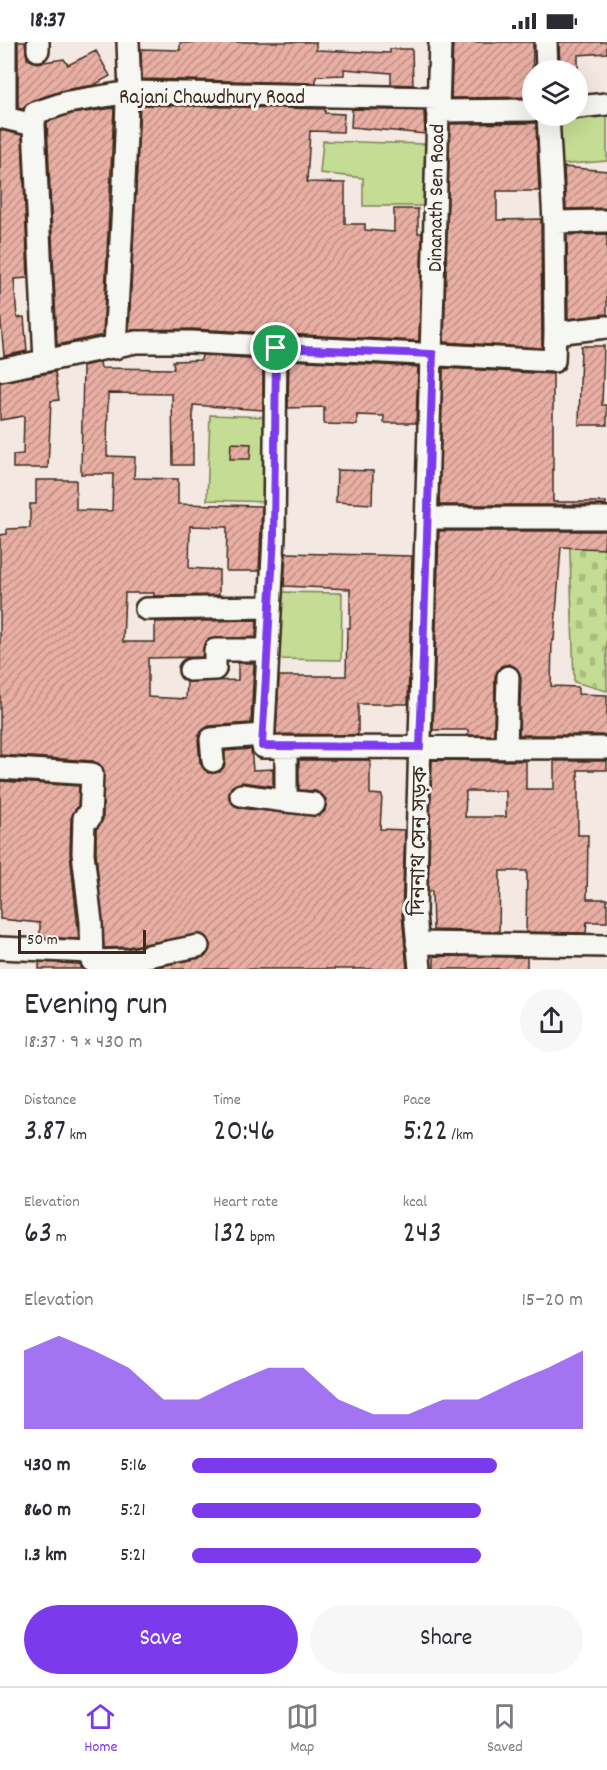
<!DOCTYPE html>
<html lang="en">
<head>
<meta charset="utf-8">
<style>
	:root { --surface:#fff; --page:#f7f7f7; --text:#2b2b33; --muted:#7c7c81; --line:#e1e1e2; --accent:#7c3aed }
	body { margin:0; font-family:Dekko,"Noto Sans Bengali",sans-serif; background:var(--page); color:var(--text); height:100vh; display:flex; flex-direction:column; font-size:22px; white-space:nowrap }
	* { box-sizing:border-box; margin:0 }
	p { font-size:20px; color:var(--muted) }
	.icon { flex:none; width:33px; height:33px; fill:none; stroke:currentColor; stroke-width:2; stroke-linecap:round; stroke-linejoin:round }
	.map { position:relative; height:927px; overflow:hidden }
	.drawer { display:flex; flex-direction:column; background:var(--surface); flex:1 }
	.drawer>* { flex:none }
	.buttons { position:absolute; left:522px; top:18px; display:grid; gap:12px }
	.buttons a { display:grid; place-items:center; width:66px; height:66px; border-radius:50%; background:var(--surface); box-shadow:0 6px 24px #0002; font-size:30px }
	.scale { position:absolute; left:18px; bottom:15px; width:128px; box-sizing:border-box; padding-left:6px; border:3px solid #3b2a1e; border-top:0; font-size:16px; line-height:21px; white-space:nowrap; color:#3b2a1e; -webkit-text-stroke:4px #f6f6f2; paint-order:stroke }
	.pin { position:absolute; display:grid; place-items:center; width:51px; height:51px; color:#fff; margin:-26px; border:3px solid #fff; border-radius:50%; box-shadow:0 2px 6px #0007 }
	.round { display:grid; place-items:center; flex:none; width:63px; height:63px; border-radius:32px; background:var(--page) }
	.head { display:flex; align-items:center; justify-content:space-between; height:102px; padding:0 24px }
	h1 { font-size:33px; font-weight:600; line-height:45px }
	.stats { display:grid; grid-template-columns:repeat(3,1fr); gap:9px; height:102px; padding:6px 24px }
	.stats div { display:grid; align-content:center }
	.stats b { font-size:30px; font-weight:600 }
	.stats small { font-size:16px; font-weight:400 }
	.stats p { font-size:16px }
	.chart { height:168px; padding:12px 24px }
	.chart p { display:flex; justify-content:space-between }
	.chart svg { width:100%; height:108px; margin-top:6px; fill:var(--accent); opacity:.7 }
	.cta { display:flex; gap:12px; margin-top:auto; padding:12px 24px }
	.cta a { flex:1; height:69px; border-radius:36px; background:var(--accent); color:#fff; font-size:24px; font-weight:600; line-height:69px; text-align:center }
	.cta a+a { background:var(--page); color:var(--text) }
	ul { padding:0 24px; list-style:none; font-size:20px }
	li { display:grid; grid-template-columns:96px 72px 1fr; align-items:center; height:45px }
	li i { height:15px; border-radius:8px; background:var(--accent) }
	.status { display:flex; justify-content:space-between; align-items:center; height:42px; padding:0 30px; background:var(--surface); direction:ltr }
	.status svg { height:16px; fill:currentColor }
	.menu { display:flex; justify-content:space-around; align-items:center; height:84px; border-top:2px solid var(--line); background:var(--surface); font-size:16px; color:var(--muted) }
	.menu a { display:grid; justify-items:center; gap:3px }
	.menu .current { color:var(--accent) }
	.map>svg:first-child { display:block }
	.green { fill:#c4dc93; stroke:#808358; stroke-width:1.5 }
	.cemetery { fill:url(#cemetery-stones); stroke:#808358; stroke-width:1.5 }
	.building { fill:url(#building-hatch); stroke:#3b2a1e; stroke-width:1.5; fill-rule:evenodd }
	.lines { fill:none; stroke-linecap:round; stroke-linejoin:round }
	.minor-casing { stroke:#3b2a1e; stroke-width:26 }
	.minor { stroke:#f6f6f2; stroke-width:21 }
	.route-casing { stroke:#fff; stroke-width:12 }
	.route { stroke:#7c3aed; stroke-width:8 }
	.labels { text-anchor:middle; stroke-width:6; stroke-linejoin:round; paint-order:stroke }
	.street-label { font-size:21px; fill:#3b2a1e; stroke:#f6f6f2 }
</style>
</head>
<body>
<div class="status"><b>18:37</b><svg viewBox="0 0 49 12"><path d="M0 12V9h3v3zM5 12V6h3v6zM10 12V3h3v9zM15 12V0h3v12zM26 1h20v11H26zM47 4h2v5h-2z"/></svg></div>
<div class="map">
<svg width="607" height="927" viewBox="0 0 607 927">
	<defs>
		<pattern id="cemetery-stones" width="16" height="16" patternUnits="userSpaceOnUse" patternTransform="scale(1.5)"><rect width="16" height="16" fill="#c4dc93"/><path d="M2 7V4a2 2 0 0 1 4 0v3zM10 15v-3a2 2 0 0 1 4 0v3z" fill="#a9bd7e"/></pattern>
		<pattern id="building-hatch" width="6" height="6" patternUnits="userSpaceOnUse" patternTransform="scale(1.5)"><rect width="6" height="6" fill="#e9afa4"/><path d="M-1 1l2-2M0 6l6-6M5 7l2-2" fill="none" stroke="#be8f85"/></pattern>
	</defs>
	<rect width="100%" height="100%" fill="#f3e8e2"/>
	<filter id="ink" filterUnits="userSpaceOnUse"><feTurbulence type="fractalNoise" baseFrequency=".0167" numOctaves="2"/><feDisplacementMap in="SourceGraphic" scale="12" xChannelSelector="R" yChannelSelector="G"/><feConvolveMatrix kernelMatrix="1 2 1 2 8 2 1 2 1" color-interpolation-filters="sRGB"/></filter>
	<g filter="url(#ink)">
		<path class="green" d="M 607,70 L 607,119 L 558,123 L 554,74 Z
			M 323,99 L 425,102 L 423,164 L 363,164 L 363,136 L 320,131 Z
			M 210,373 L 271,375 L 268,460 L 207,458 Z
			M 278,550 L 342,551 L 341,618 L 277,617 Z"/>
		<path class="cemetery" d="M 569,481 L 607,481 L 607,649 L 574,640 Z"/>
		<path class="building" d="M 18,0 L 25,0 L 27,17 L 37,21 L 64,17 L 68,23 L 96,9 L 110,34 L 94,43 L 64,48 L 31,59 L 23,67 L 18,66 Z
			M 316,0 L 316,8 L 390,11 L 390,7 L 412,7 L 413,43 L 391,42 L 391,31 L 344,27 L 344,33 L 316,34 L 316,41 L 142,37 L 141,7 L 180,8 L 180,1 L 209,0 Z
			M 453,0 L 533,0 L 532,55 L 451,56 Z
			M 559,0 L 607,0 L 607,11 L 578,13 L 578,28 L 560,28 Z
			M 140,63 L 325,67 L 325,71 L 344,72 L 343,90 L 310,89 L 307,140 L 345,141 L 345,182 L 365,182 L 365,188 L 394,190 L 394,167 L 418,167 L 418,191 L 422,191 L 419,299 L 192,287 L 129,288 Z
			M 114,66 L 103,293 L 57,303 L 47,80 L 71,72 Z
			M 352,67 L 424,69 L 425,92 L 351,85 Z
			M 532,81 L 536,81 L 539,149 L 497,149 L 497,178 L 541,177 L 542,306 L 444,300 L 450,82 Z
			M 0,88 L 22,93 L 28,236 L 14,237 L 17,276 L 24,275 L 27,309 L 4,314 L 0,270 Z
			M 564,125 L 607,129 L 607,166 L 566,167 Z
			M 607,192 L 607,272 L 568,277 L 567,193 Z
			M 581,304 L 604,304 L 602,363 L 607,363 L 607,383 L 579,383 Z
			M 202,313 L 263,317 L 263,368 L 193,363 L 193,423 L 173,423 L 172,352 L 108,351 L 107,414 L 135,415 L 134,436 L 178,437 L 178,462 L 262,464 L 259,529 L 226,529 L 227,485 L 190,484 L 189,526 L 219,528 L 219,553 L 154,554 L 154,551 L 125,551 L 123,600 L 155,600 L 155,580 L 257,578 L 256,595 L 209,597 L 204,602 L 202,615 L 148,616 L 148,655 L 186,657 L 187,640 L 238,638 L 238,621 L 254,621 L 251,681 L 209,684 L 200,691 L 198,698 L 200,721 L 208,731 L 220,730 L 224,725 L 225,709 L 251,707 L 253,728 L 273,727 L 273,744 L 242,740 L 231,745 L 229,757 L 239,766 L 319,774 L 325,769 L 326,757 L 316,749 L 299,748 L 299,718 L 370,718 L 370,752 L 382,753 L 380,787 L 405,788 L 402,872 L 407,927 L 148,927 L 206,914 L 210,901 L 202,892 L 127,905 L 104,906 L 96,810 L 96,787 L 103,777 L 103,726 L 93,719 L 0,713 L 0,493 L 7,492 L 7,487 L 30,486 L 30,462 L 36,462 L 36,438 L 76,438 L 76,468 L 112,469 L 113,432 L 81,432 L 83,324 L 100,320 L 101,326 L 174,327 L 173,319 L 201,318 Z
			M 289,318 L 418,325 L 416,381 L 384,381 L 384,374 L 357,373 L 357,383 L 324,382 L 324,365 L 288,366 Z
			M 443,326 L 553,332 L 553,460 L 606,460 L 606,463 L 439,463 Z
			M 55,330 L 59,358 L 51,359 L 48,426 L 13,426 L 13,413 L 23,412 L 24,374 L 0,378 L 0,340 Z
			M 231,401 L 251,402 L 250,417 L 230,417 Z
			M 337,428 L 373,429 L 372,462 L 336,460 Z
			M 439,489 L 605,489 L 604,507 L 561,505 L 554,598 L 552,598 L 551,644 L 578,645 L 578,652 L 607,653 L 607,693 L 519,693 L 521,635 L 515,625 L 509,622 L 501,624 L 495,634 L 494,693 L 468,693 L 468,688 L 433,688 Z
			M 286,511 L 412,514 L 408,662 L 358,662 L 358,693 L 276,692 L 279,634 L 346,634 L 347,586 L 350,586 L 350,547 L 284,544 Z
			M 432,718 L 526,719 L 526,747 L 554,747 L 554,719 L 607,719 L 607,728 L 578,728 L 578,793 L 588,793 L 587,857 L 607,857 L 607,880 L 587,880 L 586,891 L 526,890 L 527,829 L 500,829 L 499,890 L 433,888 L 432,849 L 428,849 ZM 466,749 L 506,749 L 506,775 L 465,775 Z
			M 0,739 L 79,744 L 78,765 L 71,776 L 70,811 L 79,897 L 40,895 L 40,881 L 0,877 Z
			M 434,914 L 527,915 L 527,927 L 434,927 Z
			M 39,920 L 80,922 L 82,927 L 39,927 Z"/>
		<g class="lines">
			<defs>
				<path id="minor" d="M 5,0 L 5,75
					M 38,0 L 38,8
					M 128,0 L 130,50
					M 546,0 L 547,28
					M 578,65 L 607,62
					M 437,69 L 532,68
					M 548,74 L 554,180
					M 0,75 L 34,83 L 35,71 L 68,60 L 130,50 L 437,56
					M 34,83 L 45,319
					M 555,291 L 554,180 L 607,179
					M 115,306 C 119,221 126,136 127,51
					M 276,306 L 274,494 L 263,705 L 607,706
					M 0,328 L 136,300 L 191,300 L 554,319 L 555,291 L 607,285
					M 426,476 L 607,476
					M 146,567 L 270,565
					M 190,628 L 215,627 L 215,608 L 267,608
					M 506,706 L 508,635
					M 213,719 L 211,697 L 263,693
					M 0,726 L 92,732 L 90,776 L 84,776 L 83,811 L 91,880 L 92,919 L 128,918 L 198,904
					M 241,753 L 286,759 L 286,705
					M 286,759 L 314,762
					M 417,901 L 607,904
					M 0,906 L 91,910
					M 420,927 L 415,872 L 440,0"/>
			</defs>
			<use href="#minor" class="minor-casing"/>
			<use href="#minor" class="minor"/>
		</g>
	</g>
	<g class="lines" filter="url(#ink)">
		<defs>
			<path id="route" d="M 276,306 L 433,312 L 420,705 L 262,704 L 274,494 Z"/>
		</defs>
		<use href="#route" class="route-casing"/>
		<use href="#route" class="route"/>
	</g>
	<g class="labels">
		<g class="street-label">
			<text x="212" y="61">Rajani Chawdhury Road</text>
			<text transform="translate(435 156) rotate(-89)" y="7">Dinanath Sen Road</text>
			<text transform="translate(418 799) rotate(-89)" y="7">দিননাথ সেন সড়ক</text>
		</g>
	</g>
</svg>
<div class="buttons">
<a><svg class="icon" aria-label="layers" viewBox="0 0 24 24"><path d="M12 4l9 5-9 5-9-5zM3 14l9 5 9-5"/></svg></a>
</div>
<div class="scale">50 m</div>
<div class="pin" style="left:276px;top:306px;background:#1e9e55"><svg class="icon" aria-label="arrive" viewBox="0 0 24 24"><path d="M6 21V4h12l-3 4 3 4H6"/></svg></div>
</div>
<section class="drawer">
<div class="head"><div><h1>Evening run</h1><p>18:37 · 9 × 430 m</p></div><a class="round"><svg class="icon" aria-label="share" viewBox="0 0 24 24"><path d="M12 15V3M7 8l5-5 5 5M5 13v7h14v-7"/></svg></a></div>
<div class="stats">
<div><p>Distance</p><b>3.87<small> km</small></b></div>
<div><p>Time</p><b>20:46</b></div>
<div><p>Pace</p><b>5:22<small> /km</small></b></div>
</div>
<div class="stats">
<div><p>Elevation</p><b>63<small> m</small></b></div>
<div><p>Heart rate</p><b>132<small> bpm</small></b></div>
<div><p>kcal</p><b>243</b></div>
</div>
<div class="chart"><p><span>Elevation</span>15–20 m</p>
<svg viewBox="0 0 160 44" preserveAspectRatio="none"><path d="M0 44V12L10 6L20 12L30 19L40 32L50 32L60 25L70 19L80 19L90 32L100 38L110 38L120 32L130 32L140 25L150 19L160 12V44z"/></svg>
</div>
<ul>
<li><b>430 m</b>5:16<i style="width:78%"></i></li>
<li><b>860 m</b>5:21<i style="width:74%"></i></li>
<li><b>1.3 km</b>5:21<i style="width:74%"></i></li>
</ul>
<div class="cta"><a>Save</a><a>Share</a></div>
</section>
<nav class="menu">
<a class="current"><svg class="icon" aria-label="home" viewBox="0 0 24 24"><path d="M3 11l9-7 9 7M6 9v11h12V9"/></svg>Home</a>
<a><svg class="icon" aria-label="map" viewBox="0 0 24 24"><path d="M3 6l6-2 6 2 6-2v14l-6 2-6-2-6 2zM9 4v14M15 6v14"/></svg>Map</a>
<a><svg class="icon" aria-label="saved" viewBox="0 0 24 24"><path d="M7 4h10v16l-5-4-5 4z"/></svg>Saved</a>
</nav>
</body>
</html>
